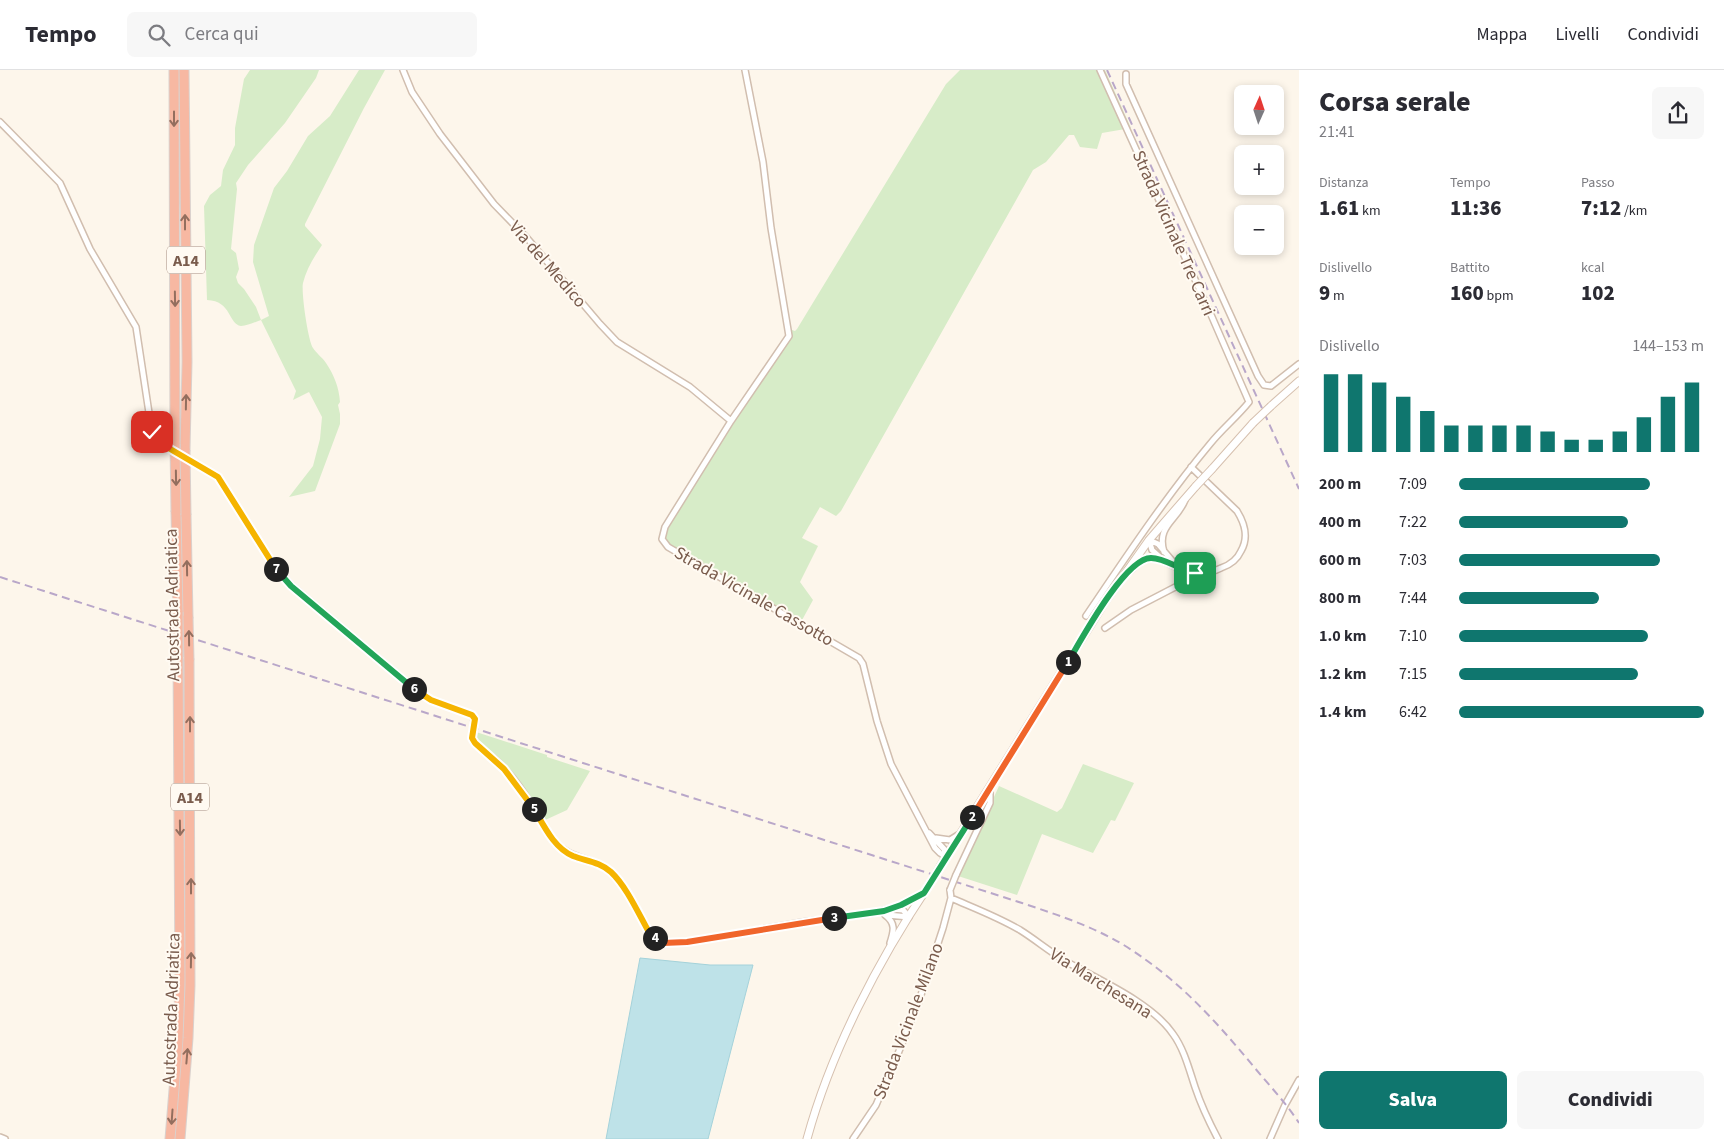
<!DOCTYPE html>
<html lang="it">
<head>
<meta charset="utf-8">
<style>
	:root { --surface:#fff; --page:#f7f7f7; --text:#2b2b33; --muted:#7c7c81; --line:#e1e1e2; --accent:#0f766e }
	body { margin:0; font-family:"Source Sans 3",sans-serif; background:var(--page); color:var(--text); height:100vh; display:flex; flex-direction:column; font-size:19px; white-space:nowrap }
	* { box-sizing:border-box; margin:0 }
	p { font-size:16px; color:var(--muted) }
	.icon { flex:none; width:28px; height:28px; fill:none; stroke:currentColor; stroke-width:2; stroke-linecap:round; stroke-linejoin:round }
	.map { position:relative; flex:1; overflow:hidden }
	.side { display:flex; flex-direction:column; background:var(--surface); width:425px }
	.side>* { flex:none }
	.needle { width:32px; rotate:3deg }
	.controls { position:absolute; left:1234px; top:15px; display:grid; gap:10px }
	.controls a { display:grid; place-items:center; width:50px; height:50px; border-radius:8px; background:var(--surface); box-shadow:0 2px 8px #0003; font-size:25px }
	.pin { position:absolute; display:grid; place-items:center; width:42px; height:42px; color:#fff; margin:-21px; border-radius:10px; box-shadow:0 2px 8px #0006 }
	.km { position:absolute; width:25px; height:25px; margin:-12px; border-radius:50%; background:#222; color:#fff; font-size:14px; line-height:25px; text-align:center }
	.round { display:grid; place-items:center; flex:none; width:52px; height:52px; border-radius:8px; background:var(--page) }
	.summary { display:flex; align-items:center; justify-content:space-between; height:85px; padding:0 20px }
	h1 { font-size:28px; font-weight:800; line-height:38px }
	.stats { display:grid; grid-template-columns:repeat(3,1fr); gap:8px; height:85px; padding:5px 20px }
	.stats div { display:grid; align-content:center }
	.stats b { font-size:21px; font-weight:800 }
	.stats small { font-size:14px; font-weight:400 }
	.stats p { font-size:14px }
	.chart { height:140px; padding:10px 20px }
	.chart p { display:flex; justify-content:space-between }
	.chart svg { width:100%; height:90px; margin-top:5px; stroke:var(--accent); stroke-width:6 }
	.button { display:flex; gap:10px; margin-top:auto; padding:10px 20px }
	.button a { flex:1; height:58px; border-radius:8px; background:var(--accent); color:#fff; font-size:20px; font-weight:800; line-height:58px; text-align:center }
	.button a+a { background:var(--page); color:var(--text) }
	ul { padding:0 20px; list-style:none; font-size:16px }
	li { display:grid; grid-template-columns:80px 60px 1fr; align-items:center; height:38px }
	li i { height:12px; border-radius:6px; background:var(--accent) }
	header { display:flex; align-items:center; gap:30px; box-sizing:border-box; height:70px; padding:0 25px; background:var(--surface); border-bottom:1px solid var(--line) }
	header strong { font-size:24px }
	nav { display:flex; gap:28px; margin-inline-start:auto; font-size:18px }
	.search { width:350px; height:45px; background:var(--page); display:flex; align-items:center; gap:12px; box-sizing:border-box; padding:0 18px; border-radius:8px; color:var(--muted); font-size:19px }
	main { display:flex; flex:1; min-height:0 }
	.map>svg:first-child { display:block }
	.green { fill:#d7ecc8 }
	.water { fill:#bee2e8; stroke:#a4d2da }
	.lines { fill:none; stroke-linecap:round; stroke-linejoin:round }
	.minor-casing { stroke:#d1beaf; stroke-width:8 }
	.secondary-casing { stroke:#d6c0af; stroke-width:9 }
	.motorway-casing { stroke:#dad1cd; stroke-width:11 }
	.minor { stroke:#fff; stroke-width:5 }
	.secondary { stroke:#fff; stroke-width:7 }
	.motorway { stroke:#f7b8a2; stroke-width:9 }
	.rail { stroke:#b9a7c9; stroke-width:2; stroke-dasharray:8 5; stroke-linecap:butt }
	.minor-bridge-casing { stroke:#d1beaf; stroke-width:8; stroke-linecap:butt }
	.secondary-bridge-casing { stroke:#d6c0af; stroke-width:9; stroke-linecap:butt }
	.motorway-bridge-casing { stroke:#dad1cd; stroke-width:11; stroke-linecap:butt }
	.minor-bridge { stroke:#fff; stroke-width:5 }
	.secondary-bridge { stroke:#fff; stroke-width:7 }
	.motorway-bridge { stroke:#f7b8a2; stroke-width:9 }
	.oneway { stroke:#936e5e }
	.split-1-casing { stroke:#fff; stroke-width:10 }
	.split-2-casing { stroke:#fff; stroke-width:10 }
	.split-3-casing { stroke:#fff; stroke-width:10 }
	.split-4-casing { stroke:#fff; stroke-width:10 }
	.split-5-casing { stroke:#fff; stroke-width:10 }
	.split-6-casing { stroke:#fff; stroke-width:10 }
	.split-7-casing { stroke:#fff; stroke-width:10 }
	.split-8-casing { stroke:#fff; stroke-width:10 }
	.split-1 { stroke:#22a559; stroke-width:6 }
	.split-2 { stroke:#f0652b; stroke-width:6 }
	.split-3 { stroke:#22a559; stroke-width:6 }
	.split-4 { stroke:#f0652b; stroke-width:6 }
	.split-5 { stroke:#f5b400; stroke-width:6 }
	.split-6 { stroke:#f5b400; stroke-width:6 }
	.split-7 { stroke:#22a559; stroke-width:6 }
	.split-8 { stroke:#f5b400; stroke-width:6 }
	.labels { text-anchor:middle; stroke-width:4; stroke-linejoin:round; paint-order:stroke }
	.shield { fill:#fffaf2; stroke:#a28b7e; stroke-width:1 }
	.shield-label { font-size:16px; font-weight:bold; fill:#7a5c4d }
	.street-label { font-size:18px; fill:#7a5c4d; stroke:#fffaf2 }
</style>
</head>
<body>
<header>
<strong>Tempo</strong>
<div class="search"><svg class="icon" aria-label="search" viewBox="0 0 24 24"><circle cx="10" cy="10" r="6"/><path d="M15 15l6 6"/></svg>Cerca qui</div>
<nav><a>Mappa</a><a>Livelli</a><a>Condividi</a></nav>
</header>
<main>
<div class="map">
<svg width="1299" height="1069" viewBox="0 0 1299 1069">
	<rect width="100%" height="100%" fill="#fdf6eb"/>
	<path class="green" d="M 250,0 L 319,0 L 316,8 L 285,53 L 248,95 L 236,113 L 237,119 L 231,179 L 236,183 L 239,199 L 236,207 L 238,213 L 244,219 L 256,237 L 261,250 L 269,246 L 253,192 L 254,175 L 274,118 L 287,101 L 308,66 L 330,46 L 359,0 L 385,0 L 364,38 L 305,154 L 305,156 L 322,175 C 314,187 306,200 303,213 C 301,222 308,271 313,278 C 316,283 322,287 326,293 C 334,305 339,317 340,332 L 338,335 L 340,344 L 340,354 L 315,421 L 289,427 L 313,396 L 320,369 L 322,347 L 309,322 L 293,330 L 296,321 L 261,250 C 255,252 247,256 241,256 C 228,254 232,231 207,230 L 204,136 L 210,125 L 221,116 L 223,100 L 235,75 L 235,58 L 244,9 Z
		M 960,0 L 1105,0 L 1131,58 L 1102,63 L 1097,79 L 1080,77 L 1074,65 L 1069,65 L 1046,92 L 1033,100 L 841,441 L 836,446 L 820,437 L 802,468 L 818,476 L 800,512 L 813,530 L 801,552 L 667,474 L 664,462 L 779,282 L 789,259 L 795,261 L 797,259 L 946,14 Z
		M 473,661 L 547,685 L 547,687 L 590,701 L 567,740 L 543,751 L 527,726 L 476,671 Z
		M 1083,694 L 1134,713 L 1115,751 L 1111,750 L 1093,783 L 1042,764 L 1017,825 L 958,806 L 999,716 L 1057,742 L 1062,738 Z"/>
	<path class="water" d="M 640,888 L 710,895 L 753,895 L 708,1069 L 606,1069 Z"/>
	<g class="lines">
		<defs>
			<path id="minor" d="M 403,0 L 412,22 L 440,64 L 494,134 L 527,168 L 600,254 L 617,272 L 690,317 L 731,351
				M 745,0 L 763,92 L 771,158 L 789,266 L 731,351 L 665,457 L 662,469 L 668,477 L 859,588 L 863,594 L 877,651 L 891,694 L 935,778 L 940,783 L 946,787
				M 1126,4 L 1126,14 L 1258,306 L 1264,315 L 1271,316 L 1299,294
				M 0,52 L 60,113 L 90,179 L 136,257 L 151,356 L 153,366 L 160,373 L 218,407 L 273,494 L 291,515 L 422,625 L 431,630 L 472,645 C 478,653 469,662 474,670 C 478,679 492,686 499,693 C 511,705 522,719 530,733 C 538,746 545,760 555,772 C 570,789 588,786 605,798 C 624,811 639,843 650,864 L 663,873 L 687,872 L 803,852 L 874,843 L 901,835 L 924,823
				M 1149,470 L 1158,474 L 1175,494
				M 1149,470 L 1152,480 L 1161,488
				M 1164,482 C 1156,456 1177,451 1185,430
				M 1129,502 C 1136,496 1142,488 1151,488 C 1158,488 1163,491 1169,494 C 1187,503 1203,507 1221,498 C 1230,495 1237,490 1241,481 C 1249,467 1245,454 1237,441 L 1191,397
				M 1086,546 C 1126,487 1165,428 1210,374 C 1222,359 1237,347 1249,332 L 1212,247 L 1100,0
				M 1105,558 L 1131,540 L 1183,513
				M 929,763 L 944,779 L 946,787
				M 936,768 L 950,770 L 958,765
				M 956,805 L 990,733 L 990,718
				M 951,828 C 974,838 998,847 1020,860 C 1036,870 1050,882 1067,892 C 1099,910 1152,933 1173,964 C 1184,979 1189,999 1195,1017 C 1201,1035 1209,1052 1218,1069
				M 893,839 L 903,840 L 909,847
				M 885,845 C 896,853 894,861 890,873
				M 887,845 L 909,847
				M 0,1067 L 5,1069
				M 853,1069 L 876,1035 L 895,991 L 918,934 L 943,858 L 951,828 L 950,820
				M 1270,1069 L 1285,1035 L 1299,1010"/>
			<path id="secondary" d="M 1271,336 L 1299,311
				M 1212,399 L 1253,353
				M 941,795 L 1103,535 L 1149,470 L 1196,416
				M 807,1069 C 831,981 878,891 929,815"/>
			<path id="motorway" d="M 174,0 L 175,374
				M 184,0 L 187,292 L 185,380
				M 176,442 L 178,542
				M 186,445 L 188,547
				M 170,1069 L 178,971 L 180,911 L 178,587
				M 180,1069 L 188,968 L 190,915 L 189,590"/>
		</defs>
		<use href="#minor" class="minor-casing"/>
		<use href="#secondary" class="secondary-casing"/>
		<use href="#motorway" class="motorway-casing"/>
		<use href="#minor" class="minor"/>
		<use href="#secondary" class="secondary"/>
		<use href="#motorway" class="motorway"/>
		<path class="rail" d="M 1107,0 L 1299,419
			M 0,507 L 1022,833 C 1058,845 1095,857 1127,877 C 1180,911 1214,949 1254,997 C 1269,1015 1286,1033 1299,1053"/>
		<defs>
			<path id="minor-bridge" d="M 950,820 L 956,805"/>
			<path id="secondary-bridge" d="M 1253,353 L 1271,336
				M 1196,416 L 1212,399
				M 929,815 L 941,795"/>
			<path id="motorway-bridge" d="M 175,374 L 176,442
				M 185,380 L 186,445
				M 178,542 L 178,587
				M 188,547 L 189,590"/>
		</defs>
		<use href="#minor-bridge" class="minor-bridge-casing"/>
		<use href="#secondary-bridge" class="secondary-bridge-casing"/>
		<use href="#motorway-bridge" class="motorway-bridge-casing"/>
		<use href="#minor-bridge" class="minor-bridge"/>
		<use href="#secondary-bridge" class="secondary-bridge"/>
		<use href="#motorway-bridge" class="motorway-bridge"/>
	</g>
	<defs><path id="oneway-shaft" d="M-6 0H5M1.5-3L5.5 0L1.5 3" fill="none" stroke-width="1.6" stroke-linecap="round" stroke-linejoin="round" transform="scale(1.25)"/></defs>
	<g class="oneway">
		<use href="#oneway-shaft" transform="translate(174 49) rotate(90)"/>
		<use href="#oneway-shaft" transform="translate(185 152) rotate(-90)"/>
		<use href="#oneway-shaft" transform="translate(175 229) rotate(89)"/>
		<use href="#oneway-shaft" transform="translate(186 332) rotate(-89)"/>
		<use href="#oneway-shaft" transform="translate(176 408) rotate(89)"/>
		<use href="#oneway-shaft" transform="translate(187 498) rotate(-91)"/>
		<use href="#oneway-shaft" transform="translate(189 568) rotate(-91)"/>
		<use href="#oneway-shaft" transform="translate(190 654) rotate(-90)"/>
		<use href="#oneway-shaft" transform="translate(180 758) rotate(89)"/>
		<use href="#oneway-shaft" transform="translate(191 816) rotate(-90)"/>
		<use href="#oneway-shaft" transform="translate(191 890) rotate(-89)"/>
		<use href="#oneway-shaft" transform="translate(187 986) rotate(-85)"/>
		<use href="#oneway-shaft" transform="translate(172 1047) rotate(94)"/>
	</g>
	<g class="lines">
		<defs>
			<path id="split-1" d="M 1068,592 C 1081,570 1125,488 1151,488 C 1165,488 1180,500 1195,503"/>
			<path id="split-2" d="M 972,747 L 1068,592"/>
			<path id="split-3" d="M 834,848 L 884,841 L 901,835 L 924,823 L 972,747"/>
			<path id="split-4" d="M 655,868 L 663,873 L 687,872 L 834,848"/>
			<path id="split-5" d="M 534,739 C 544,756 554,778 573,786 C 586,791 600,792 611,802 C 627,817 639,845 650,864 L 655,868"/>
			<path id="split-6" d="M 414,619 L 431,630 L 472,645 L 475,649 L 472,668 L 475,673 L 504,699 L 534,739"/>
			<path id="split-7" d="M 276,499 L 291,516 L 414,619"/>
			<path id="split-8" d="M 152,362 L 160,373 L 218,407 L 276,499"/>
		</defs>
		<use href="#split-1" class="split-1-casing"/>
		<use href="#split-2" class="split-2-casing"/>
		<use href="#split-3" class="split-3-casing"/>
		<use href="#split-4" class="split-4-casing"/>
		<use href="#split-5" class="split-5-casing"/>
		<use href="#split-6" class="split-6-casing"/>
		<use href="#split-7" class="split-7-casing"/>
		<use href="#split-8" class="split-8-casing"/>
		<use href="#split-1" class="split-1"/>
		<use href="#split-2" class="split-2"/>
		<use href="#split-3" class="split-3"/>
		<use href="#split-4" class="split-4"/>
		<use href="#split-5" class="split-5"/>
		<use href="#split-6" class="split-6"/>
		<use href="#split-7" class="split-7"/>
		<use href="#split-8" class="split-8"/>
	</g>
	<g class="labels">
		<g class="shield">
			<rect x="167" y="176.5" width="38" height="27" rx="4"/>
			<rect x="171" y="713.5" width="38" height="27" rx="4"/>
		</g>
		<g class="shield-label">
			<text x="186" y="196">A14</text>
			<text x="190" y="733">A14</text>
		</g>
		<g class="street-label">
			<text transform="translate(1174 163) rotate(66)" y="6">Strada Vicinale Tre Carri</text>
			<text transform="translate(548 194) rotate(49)" y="6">Via del Medico</text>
			<text transform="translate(754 526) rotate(30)" y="6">Strada Vicinale Cassotto</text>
			<text transform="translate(172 535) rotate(-91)" y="6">Autostrada Adriatica</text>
			<text transform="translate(1101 913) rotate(32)" y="6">Via Marchesana</text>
			<text transform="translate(171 939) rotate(-88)" y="6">Autostrada Adriatica</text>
			<text transform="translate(908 951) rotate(-69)" y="6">Strada Vicinale Milano</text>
		</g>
	</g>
</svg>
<div class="controls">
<a><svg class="needle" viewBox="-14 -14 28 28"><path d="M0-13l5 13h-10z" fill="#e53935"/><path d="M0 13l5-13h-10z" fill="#7c7c81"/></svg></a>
<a>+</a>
<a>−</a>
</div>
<div class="pin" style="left:1195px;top:503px;background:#1e9e55"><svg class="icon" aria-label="arrive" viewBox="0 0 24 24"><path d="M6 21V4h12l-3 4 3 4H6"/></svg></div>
<div class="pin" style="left:152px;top:362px;background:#d93025"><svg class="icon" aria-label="check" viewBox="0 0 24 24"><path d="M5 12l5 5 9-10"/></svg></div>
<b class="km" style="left:1068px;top:592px">1</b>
<b class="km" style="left:972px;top:747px">2</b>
<b class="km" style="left:834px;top:848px">3</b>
<b class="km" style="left:655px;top:868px">4</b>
<b class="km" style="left:534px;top:739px">5</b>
<b class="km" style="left:414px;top:619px">6</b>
<b class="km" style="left:276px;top:499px">7</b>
</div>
<section class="side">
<div class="summary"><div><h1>Corsa serale</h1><p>21:41</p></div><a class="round"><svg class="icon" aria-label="share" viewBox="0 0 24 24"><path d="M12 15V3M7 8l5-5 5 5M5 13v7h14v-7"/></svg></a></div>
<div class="stats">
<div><p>Distanza</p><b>1.61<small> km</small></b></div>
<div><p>Tempo</p><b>11:36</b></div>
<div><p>Passo</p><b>7:12<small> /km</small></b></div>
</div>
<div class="stats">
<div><p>Dislivello</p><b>9<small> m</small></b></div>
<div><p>Battito</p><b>160<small> bpm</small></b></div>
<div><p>kcal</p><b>102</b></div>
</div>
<div class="chart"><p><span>Dislivello</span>144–153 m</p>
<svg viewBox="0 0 160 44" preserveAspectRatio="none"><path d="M5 44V6M15 44V6M25 44V10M35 44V17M45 44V24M55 44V31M65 44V31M75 44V31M85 44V31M95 44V34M105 44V38M115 44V38M125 44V34M135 44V27M145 44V17M155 44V10"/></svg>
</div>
<ul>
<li><b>200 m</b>7:09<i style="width:78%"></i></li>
<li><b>400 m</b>7:22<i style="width:69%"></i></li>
<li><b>600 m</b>7:03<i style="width:82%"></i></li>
<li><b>800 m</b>7:44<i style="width:57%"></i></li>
<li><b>1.0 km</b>7:10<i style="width:77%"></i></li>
<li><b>1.2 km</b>7:15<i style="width:73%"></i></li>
<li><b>1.4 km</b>6:42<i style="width:100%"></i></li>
</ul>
<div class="button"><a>Salva</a><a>Condividi</a></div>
</section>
</main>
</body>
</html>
